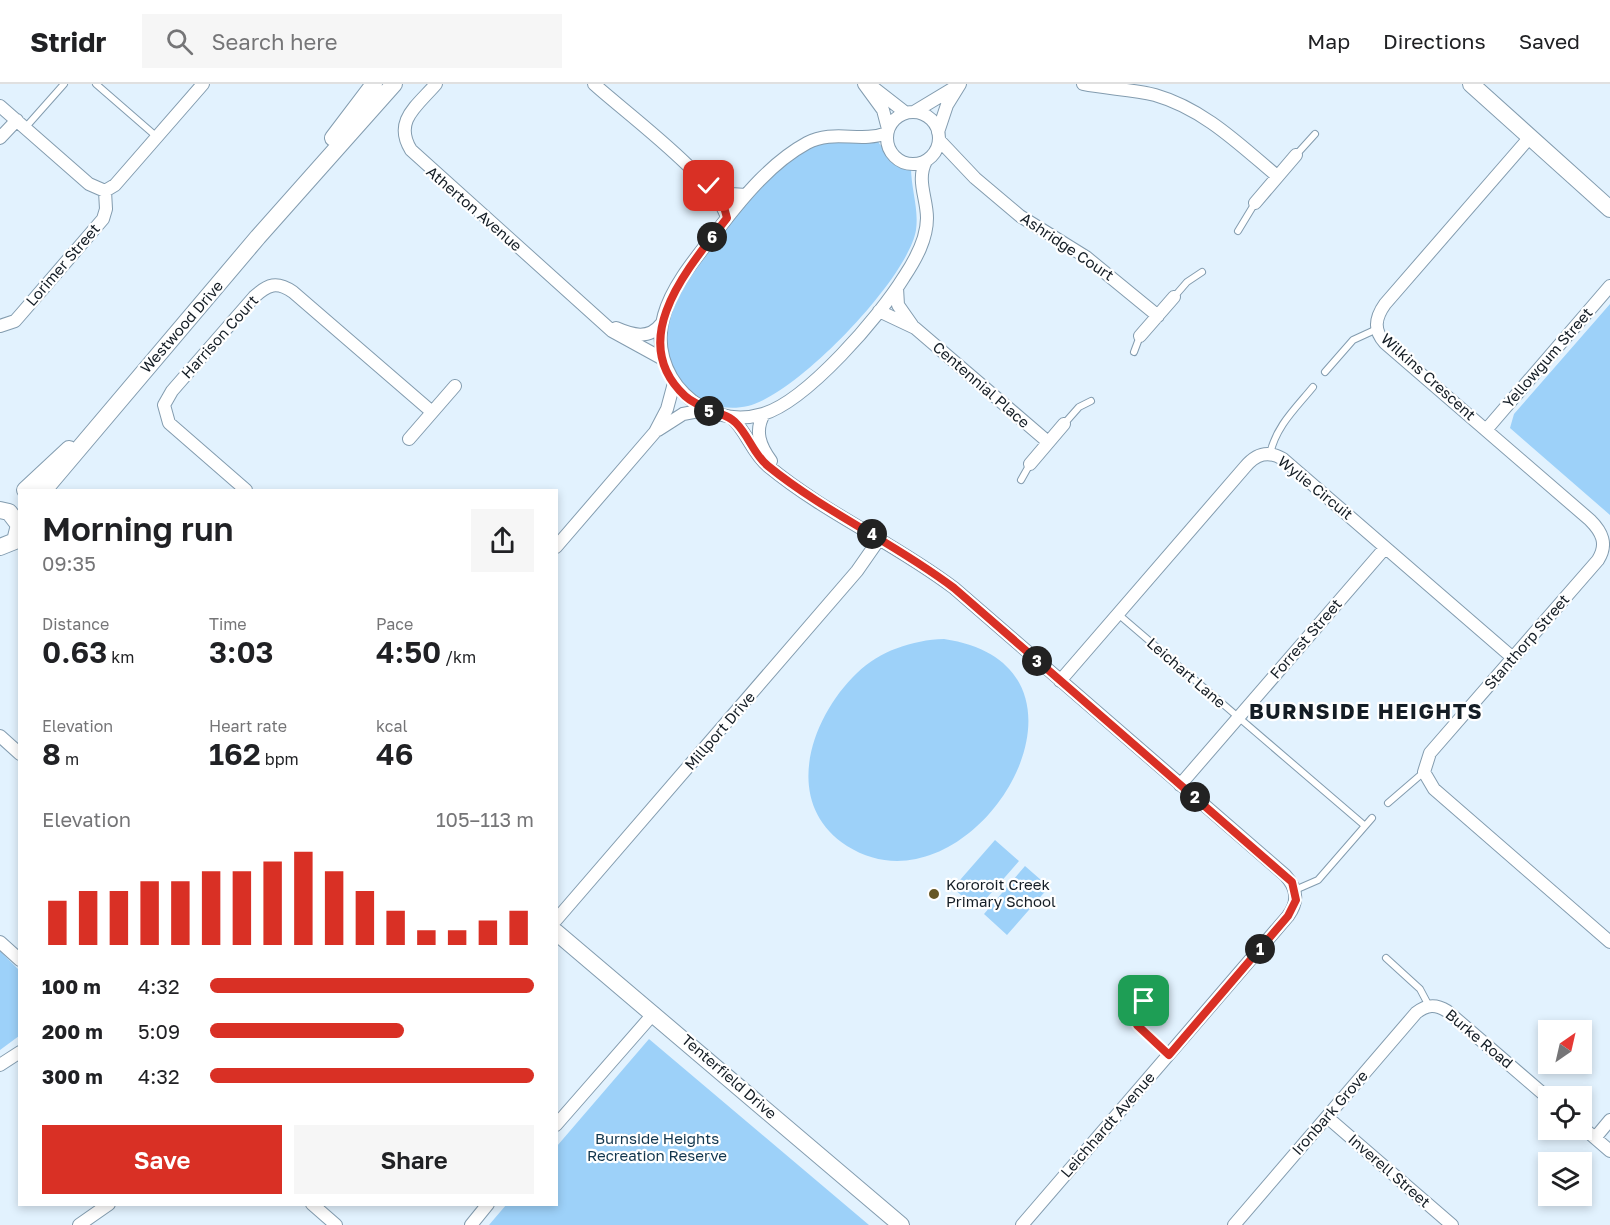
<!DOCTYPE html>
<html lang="en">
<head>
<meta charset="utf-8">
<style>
	:root { --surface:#fff; --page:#f6f6f6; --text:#202124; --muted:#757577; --line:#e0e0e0; --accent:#d93025 }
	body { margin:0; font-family:"Golos Text",sans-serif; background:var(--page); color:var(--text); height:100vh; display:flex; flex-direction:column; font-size:22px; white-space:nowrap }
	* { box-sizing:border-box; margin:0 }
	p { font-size:20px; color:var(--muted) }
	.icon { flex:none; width:33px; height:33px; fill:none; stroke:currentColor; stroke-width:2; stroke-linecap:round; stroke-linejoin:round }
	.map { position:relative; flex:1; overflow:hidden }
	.side { position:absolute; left:18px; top:405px; width:540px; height:717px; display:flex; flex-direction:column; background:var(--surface); border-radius:0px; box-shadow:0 3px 9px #0003 }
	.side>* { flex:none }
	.needle { width:39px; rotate:34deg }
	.tools { position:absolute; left:1538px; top:936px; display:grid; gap:12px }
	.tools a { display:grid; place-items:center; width:54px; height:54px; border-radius:0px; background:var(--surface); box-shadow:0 3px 9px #0003; font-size:30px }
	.pin { position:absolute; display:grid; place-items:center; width:51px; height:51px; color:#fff; margin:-26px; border-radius:12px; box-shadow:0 3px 9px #0006 }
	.km { position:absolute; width:30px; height:30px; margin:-15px; border-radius:50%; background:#222; color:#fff; font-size:16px; line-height:30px; text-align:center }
	.round { display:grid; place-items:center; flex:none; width:63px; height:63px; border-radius:0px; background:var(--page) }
	.overview { display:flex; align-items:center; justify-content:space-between; height:102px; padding:0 24px }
	h1 { font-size:33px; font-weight:600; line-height:45px }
	.stats { display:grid; grid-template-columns:repeat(3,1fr); gap:9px; height:102px; padding:6px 24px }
	.stats div { display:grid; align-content:center }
	.stats b { font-size:30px; font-weight:600 }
	.stats small { font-size:16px; font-weight:400 }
	.stats p { font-size:16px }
	.chart { height:168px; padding:12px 24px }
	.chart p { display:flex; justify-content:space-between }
	.chart svg { width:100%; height:108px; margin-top:6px; stroke:var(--accent); stroke-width:6 }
	.primary-button { display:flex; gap:12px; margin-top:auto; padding:12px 24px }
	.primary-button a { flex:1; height:69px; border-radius:0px; background:var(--accent); color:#fff; font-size:24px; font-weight:600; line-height:69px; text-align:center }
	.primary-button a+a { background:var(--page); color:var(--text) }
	ul { padding:0 24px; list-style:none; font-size:20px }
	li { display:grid; grid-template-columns:96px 72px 1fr; align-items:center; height:45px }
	li i { height:15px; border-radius:8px; background:var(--accent) }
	header { display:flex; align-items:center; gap:36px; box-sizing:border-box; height:84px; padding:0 30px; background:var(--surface); border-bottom:2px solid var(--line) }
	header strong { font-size:28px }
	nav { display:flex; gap:33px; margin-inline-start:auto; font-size:21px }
	.search { width:420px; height:54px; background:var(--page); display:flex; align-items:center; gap:15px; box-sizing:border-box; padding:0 21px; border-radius:0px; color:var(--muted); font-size:22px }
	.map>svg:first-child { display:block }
	.park { fill:#9dd1f9 }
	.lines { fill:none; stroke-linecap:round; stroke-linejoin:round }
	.lane-casing { stroke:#839caf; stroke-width:8 }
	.street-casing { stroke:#839caf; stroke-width:14 }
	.secondary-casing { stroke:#839caf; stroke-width:18 }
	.lane { stroke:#fff; stroke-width:6 }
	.street { stroke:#fff; stroke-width:12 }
	.secondary { stroke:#fff; stroke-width:16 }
	.route-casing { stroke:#fff; stroke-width:12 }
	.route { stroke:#d93025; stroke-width:8 }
	.poi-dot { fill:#675724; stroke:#fff; stroke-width:2 }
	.labels { text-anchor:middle; stroke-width:4.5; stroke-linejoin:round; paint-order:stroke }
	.street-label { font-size:15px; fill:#141d25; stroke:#fff }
	.poi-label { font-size:15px; fill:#141d25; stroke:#fff; text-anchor:start }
	.park-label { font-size:15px; fill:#11364e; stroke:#fff }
	.district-label { font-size:21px; font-weight:bold; letter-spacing:1.5px; fill:#141d25; stroke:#fff }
</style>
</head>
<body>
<header>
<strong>Stridr</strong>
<div class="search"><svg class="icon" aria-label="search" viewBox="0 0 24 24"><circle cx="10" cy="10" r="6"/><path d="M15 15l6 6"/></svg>Search here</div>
<nav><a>Map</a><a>Directions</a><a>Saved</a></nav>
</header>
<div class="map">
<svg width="1610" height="1141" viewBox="0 0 1610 1141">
	<rect width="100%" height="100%" fill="#e2f2fe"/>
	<path class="park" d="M 877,56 L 891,77 L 911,83 C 911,105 919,125 916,146 C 908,195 796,311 748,322 C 725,327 707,321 689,307 C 630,259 690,189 723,146 C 747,115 783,67 822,57 C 838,53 860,56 877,56 Z
		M 1610,220 L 1610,431 L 1510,344 L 1514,330 Z
		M 944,555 C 1128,582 972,841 847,762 C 781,719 810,634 857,589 C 880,567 912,556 944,555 Z
		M 995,756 L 1019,777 L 977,825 L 953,804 Z
		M 1025,782 L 1049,803 L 1007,851 L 984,830 Z
		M 0,867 L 20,887 L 19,952 L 0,966 Z
		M 649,955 L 869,1141 L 489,1141 L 506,1121 L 556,1120 L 557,1062 Z"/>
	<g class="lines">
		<defs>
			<path id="lane" d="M 96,0 L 157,53
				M 25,44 L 64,0
				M 1296,71 L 1315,50
				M 1238,147 L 1255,119
				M 1174,213 L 1187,198 L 1202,188
				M 1134,268 L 1140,252
				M 1325,288 L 1353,256 L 1377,245
				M 1064,340 L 1079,323 L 1091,317
				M 1270,370 C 1276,342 1296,324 1313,303
				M 1021,396 L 1030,380
				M 1118,530 L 1364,741
				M 1388,719 L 1424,688
				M 1295,806 L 1318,796 L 1372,734
				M 1386,874 L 1420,905 L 1429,922
				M 1145,917 L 1138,929 L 1137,941 L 1168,970"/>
			<path id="street" d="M 436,0 C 417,22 393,37 411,66 L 612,247 L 663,275
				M 594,0 C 626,29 717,96 727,134
				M 864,0 L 883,26 L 888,45
				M 1083,0 C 1107,5 1132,5 1155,11 C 1204,25 1240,61 1277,92
				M 870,1 L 906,29
				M 0,22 L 89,100 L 105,107 L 115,101 L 203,0
				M887 54a26 26 0 1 1 52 0a26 26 0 1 1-52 0Z
				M 914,28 L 957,2
				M 938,48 L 947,21 L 960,0
				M 887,49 C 861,59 833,45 807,59 C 772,78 744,112 720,143 C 700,169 673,199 664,231 C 646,291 703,348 763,330 C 807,317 880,232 904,193 C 916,175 927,155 927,134 C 927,114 916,96 926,77
				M 1530,53 L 1385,220 C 1375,234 1373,246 1385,259 L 1590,436 C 1602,448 1608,460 1598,476 L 1430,669 L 1424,688 L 1434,705 L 1610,858
				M 0,54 L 17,36
				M 939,56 L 975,94 L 1020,132 L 1086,173 L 1158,232
				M 711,99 L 731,110 L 746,111
				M 1255,119 L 1296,71
				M 897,204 L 898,221 L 912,241
				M 879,227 L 915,244 L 1048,358
				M 0,242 L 15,237 L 22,229 L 103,135 L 106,125 L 105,107
				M 616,244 C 632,251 649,256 661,240
				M 1140,252 L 1174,213
				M 764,330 C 754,347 760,362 771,377
				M 732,334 C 747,348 752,369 768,382 C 826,430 895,459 954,504 L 1285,791 C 1297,804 1299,817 1288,832 L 1022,1141
				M 658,346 L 683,330 L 704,326
				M 1486,346 L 1610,202
				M 409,355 L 455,302
				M 1030,380 L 1064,340
				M 246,406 L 169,339 L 164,321 L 172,307 L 254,213 C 268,200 277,197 293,208 L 432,328
				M 556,463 L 655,348 L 667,325 L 674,299
				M 1060,597 L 1245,383 C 1256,370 1268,366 1283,375 L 1513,574
				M 0,652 L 20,670
				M 1180,701 L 1385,464
				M 556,836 L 857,487 L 880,454
				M 0,858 L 20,876
				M 0,981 L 20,968
				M 1327,1033 L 1452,1141
				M 556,1041 L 654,929
				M 1581,1042 L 1610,1067
				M 1595,1054 L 1610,1036
				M 312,1120 L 336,1141
				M 79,1141 L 109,1120
				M 471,1141 L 488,1120
				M 1234,1141 L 1416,929 C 1427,920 1436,920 1447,927 L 1548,1014"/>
			<path id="secondary" d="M 1471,0 L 1610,125
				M 333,54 L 374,0
				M 25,406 L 69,365
				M 44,406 L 258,153 L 394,0
				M 0,426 L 9,428 L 19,441 L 15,457 L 0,463
				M 556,848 L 901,1141"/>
		</defs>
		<use href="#lane" class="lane-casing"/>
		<use href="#street" class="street-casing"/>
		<use href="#secondary" class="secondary-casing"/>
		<use href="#lane" class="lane"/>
		<use href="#street" class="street"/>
		<use href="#secondary" class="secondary"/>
	</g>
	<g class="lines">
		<defs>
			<path id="route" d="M 709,102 L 724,123 L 727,134 C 690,182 624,255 685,312 C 700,326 727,328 736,339 C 749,352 754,371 768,382 C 826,429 895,459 954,504 L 1292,798 L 1296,816 L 1288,832 L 1169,971 L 1137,941 L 1138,929 L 1144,917"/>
		</defs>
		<use href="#route" class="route-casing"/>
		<use href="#route" class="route"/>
	</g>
	<circle class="poi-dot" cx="934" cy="810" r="6"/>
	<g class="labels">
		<g class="street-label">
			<text transform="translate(474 125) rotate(41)" y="5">Atherton Avenue</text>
			<text transform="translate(1067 163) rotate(34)" y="5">Ashridge Court</text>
			<text transform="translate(63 181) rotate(-49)" y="5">Lorimer Street</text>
			<text transform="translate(182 243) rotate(-49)" y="5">Westwood Drive</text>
			<text transform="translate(220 253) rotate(-48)" y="5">Harrison Court</text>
			<text transform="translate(1548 274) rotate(-49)" y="5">Yellowgum Street</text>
			<text transform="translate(1428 293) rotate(42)" y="5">Wilkins Crescent</text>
			<text transform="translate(981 301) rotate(41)" y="5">Centennial Place</text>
			<text transform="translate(1315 404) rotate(39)" y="5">Wylie Circuit</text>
			<text transform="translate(1306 555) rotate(-49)" y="5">Forrest Street</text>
			<text transform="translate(1527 558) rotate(-49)" y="5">Stanthorp Street</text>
			<text transform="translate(1186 589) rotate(41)" y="5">Leichart Lane</text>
			<text transform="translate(720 647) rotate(-49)" y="5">Millport Drive</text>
			<text transform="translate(1479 955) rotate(40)" y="5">Burke Road</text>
			<text transform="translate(729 993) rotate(41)" y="5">Tenterfield Drive</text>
			<text transform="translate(1330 1029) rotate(-49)" y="5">Ironbark Grove</text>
			<text transform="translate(1108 1041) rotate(-49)" y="5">Leichhardt Avenue</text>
			<text transform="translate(1389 1087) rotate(41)" y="5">Inverell Street</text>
		</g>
		<g class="poi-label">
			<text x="946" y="806">Kororoit Creek<tspan x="946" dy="17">Primary School</tspan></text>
		</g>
		<g class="park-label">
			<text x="657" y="1060">Burnside Heights<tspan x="657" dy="17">Recreation Reserve</tspan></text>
		</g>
		<g class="district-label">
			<text x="1366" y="635">BURNSIDE HEIGHTS</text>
		</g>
	</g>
</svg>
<div class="tools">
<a><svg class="needle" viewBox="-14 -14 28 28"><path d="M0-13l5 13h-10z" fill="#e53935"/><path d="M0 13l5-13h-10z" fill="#757577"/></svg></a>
<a><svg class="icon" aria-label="locate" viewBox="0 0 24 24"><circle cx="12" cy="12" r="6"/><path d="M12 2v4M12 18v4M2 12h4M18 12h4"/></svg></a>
<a><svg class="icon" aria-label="layers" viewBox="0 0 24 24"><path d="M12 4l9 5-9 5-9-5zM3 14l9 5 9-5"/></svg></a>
</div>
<div class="pin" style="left:1144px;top:917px;background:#1e9e55"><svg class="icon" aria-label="arrive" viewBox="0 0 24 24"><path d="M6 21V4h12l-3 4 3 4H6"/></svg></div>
<div class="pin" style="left:709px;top:102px;background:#d93025"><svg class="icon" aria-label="check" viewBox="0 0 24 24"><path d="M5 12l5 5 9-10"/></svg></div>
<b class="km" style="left:1260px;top:865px">1</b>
<b class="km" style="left:1195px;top:713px">2</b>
<b class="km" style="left:1037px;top:577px">3</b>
<b class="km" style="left:872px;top:450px">4</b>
<b class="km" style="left:709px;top:327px">5</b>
<b class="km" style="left:712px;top:153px">6</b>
<section class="side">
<div class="overview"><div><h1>Morning run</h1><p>09:35</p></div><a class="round"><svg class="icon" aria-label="share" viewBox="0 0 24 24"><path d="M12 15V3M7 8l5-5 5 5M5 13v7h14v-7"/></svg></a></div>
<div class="stats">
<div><p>Distance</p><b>0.63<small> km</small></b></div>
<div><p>Time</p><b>3:03</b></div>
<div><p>Pace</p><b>4:50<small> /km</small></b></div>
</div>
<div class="stats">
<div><p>Elevation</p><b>8<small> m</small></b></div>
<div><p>Heart rate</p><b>162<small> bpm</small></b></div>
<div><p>kcal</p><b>46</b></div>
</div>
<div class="chart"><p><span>Elevation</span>105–113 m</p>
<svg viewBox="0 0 160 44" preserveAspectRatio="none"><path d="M5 44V26M15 44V22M25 44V22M35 44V18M45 44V18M55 44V14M65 44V14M75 44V10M85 44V6M95 44V14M105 44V22M115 44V30M125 44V38M135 44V38M145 44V34M155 44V30"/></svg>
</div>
<ul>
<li><b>100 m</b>4:32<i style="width:100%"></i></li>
<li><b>200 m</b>5:09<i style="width:60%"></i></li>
<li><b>300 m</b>4:32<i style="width:100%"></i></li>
</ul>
<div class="primary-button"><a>Save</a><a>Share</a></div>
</section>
</div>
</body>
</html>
